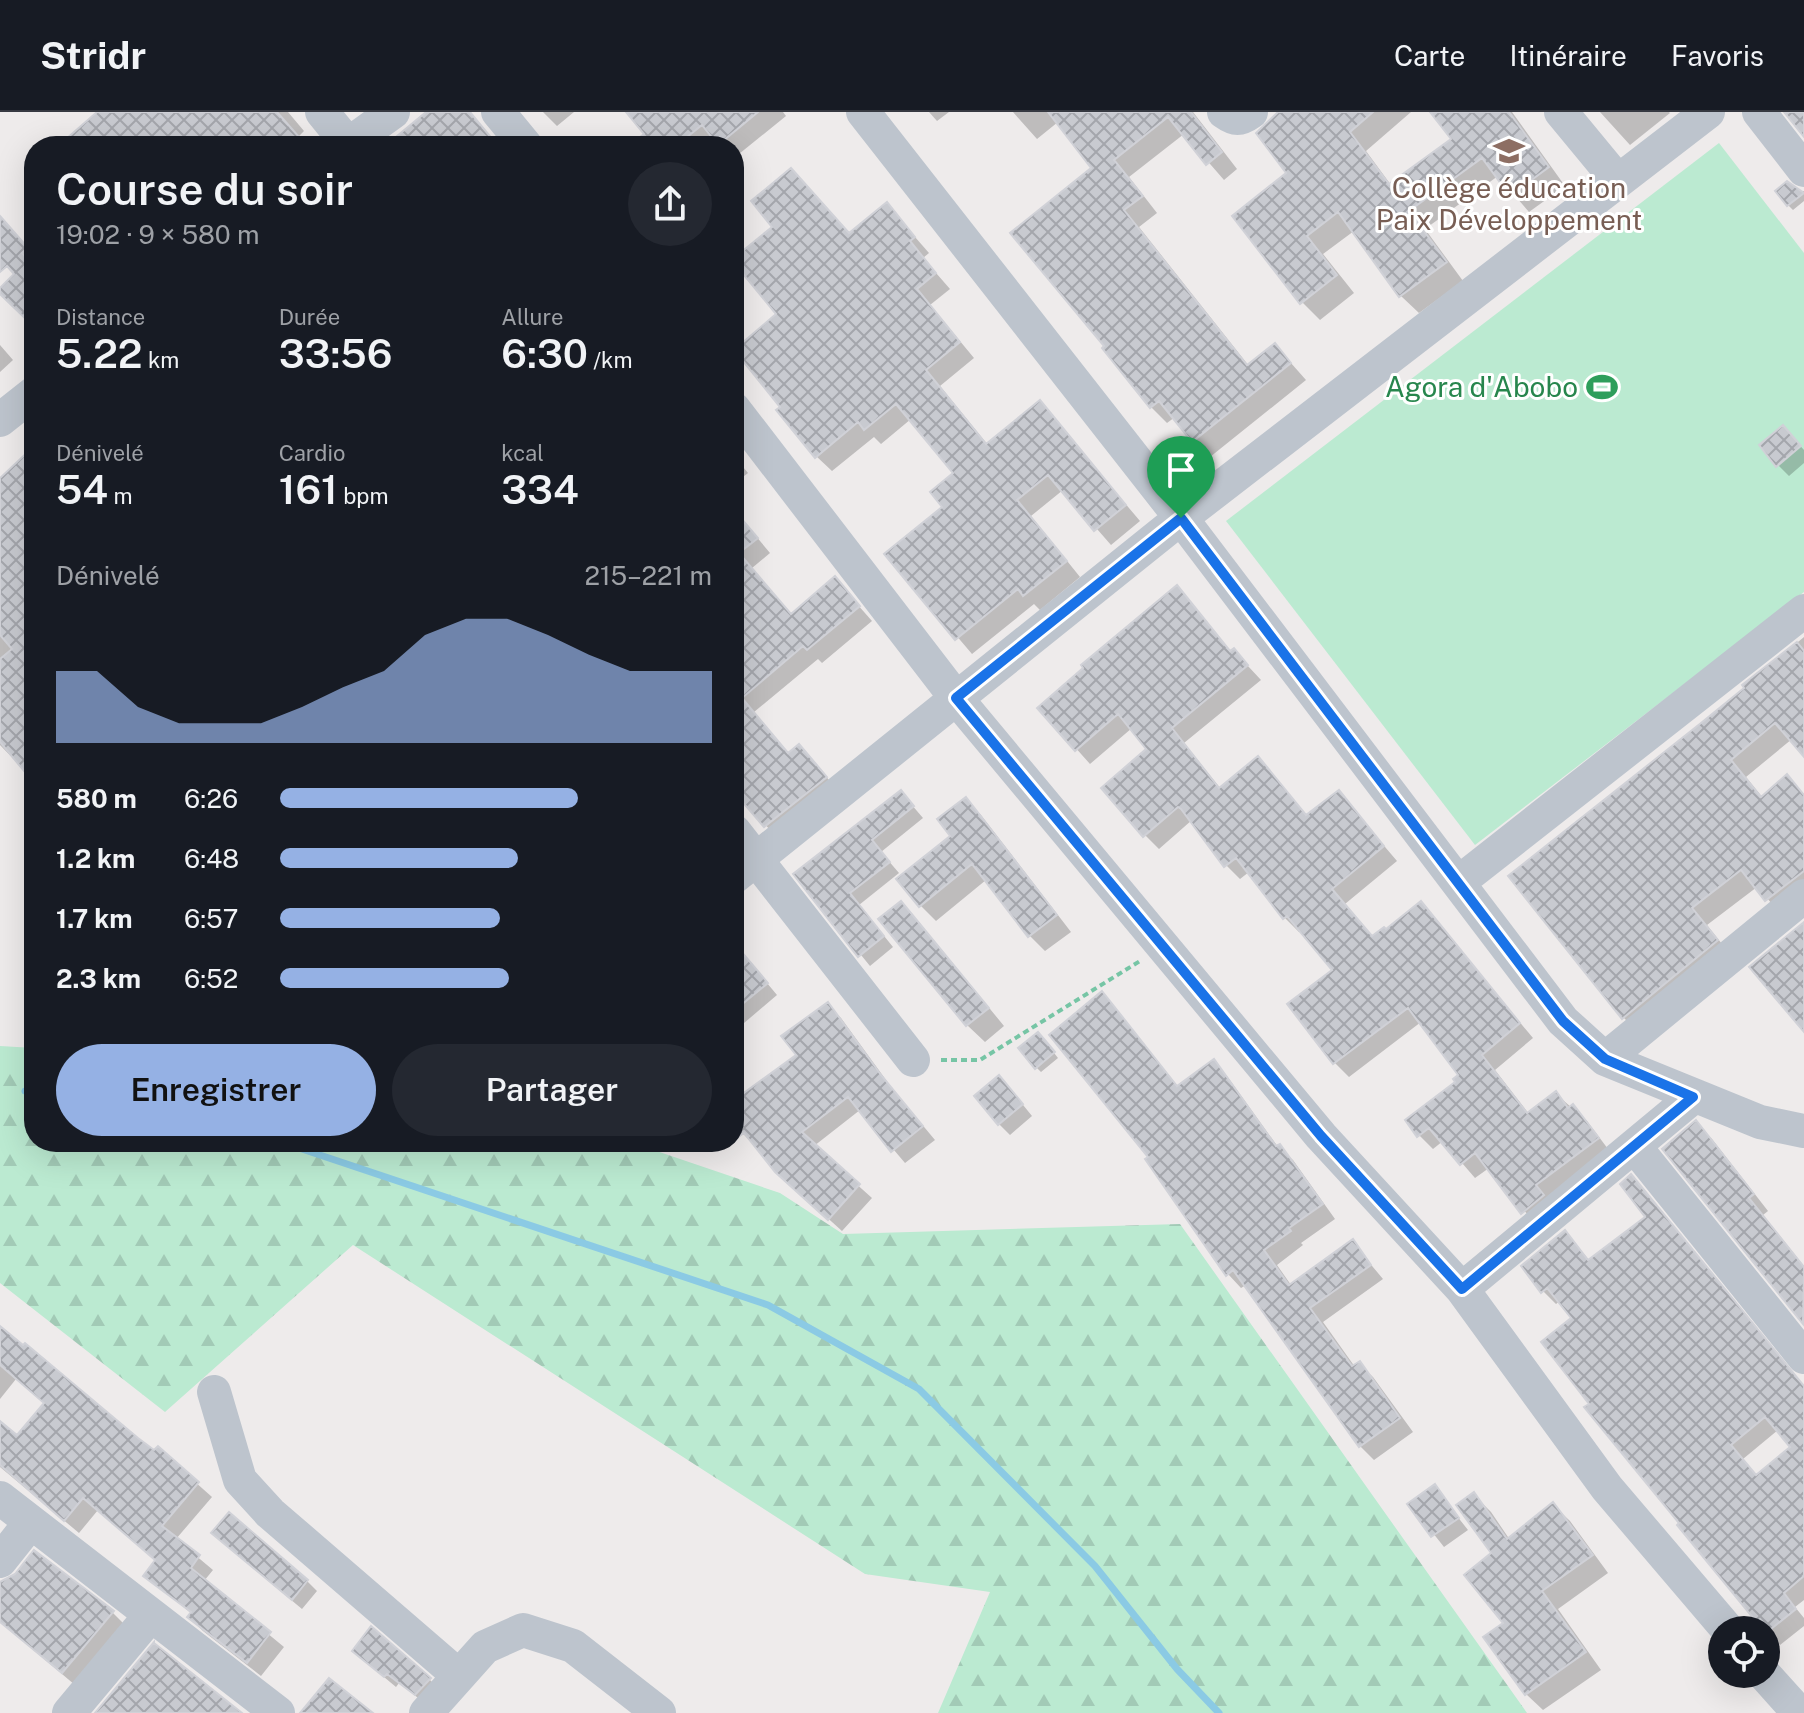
<!DOCTYPE html>
<html lang="fr">
<head>
<meta charset="utf-8">
<style>
	:root { --surface:#171b24; --page:#242831; --text:#f1f3f6; --muted:#9ea1a6; --line:#363941; --accent:#95b1e4 }
	body { margin:0; font-family:"Public Sans",sans-serif; background:var(--page); color:var(--text); height:100vh; display:flex; flex-direction:column; font-size:30px; white-space:nowrap }
	* { box-sizing:border-box; margin:0 }
	p { font-size:26px; color:var(--muted) }
	.icon { flex:none; width:44px; height:44px; fill:none; stroke:currentColor; stroke-width:2; stroke-linecap:round; stroke-linejoin:round }
	.map { position:relative; flex:1; overflow:hidden }
	.drawer { position:absolute; left:24px; top:24px; width:720px; height:1016px; display:flex; flex-direction:column; background:var(--surface); border-radius:32px; box-shadow:0 8px 32px #0002 }
	.drawer>* { flex:none }
	.tools { position:absolute; left:1708px; top:1504px; display:grid; gap:16px }
	.tools a { display:grid; place-items:center; width:72px; height:72px; border-radius:50%; background:var(--surface); box-shadow:0 8px 32px #0002; font-size:40px }
	.pin { position:absolute; display:grid; place-items:center; width:68px; height:68px; color:#fff; margin:-82px -34px; border-radius:50% 50% 50% 0; rotate:-45deg; box-shadow:0 0 8px #0007 }
	.pin .icon { rotate:45deg }
	.round { display:grid; place-items:center; flex:none; width:84px; height:84px; border-radius:42px; background:var(--page) }
	.head { display:flex; align-items:center; justify-content:space-between; height:136px; padding:0 32px }
	h1 { font-size:44px; font-weight:600; line-height:60px }
	.figures { display:grid; grid-template-columns:repeat(3,1fr); gap:12px; height:136px; padding:8px 32px }
	.figures div { display:grid; align-content:center }
	.figures b { font-size:40px; font-weight:600 }
	.figures small { font-size:22px; font-weight:400 }
	.figures p { font-size:22px }
	.chart { height:224px; padding:16px 32px }
	.chart p { display:flex; justify-content:space-between }
	.chart svg { width:100%; height:144px; margin-top:8px; fill:var(--accent); opacity:.7 }
	.action { display:flex; gap:16px; margin-top:auto; padding:16px 32px }
	.action a { flex:1; height:92px; border-radius:48px; background:var(--accent); color:#111; font-size:32px; font-weight:600; line-height:92px; text-align:center }
	.action a+a { background:var(--page); color:var(--text) }
	ul { padding:0 32px; list-style:none; font-size:26px }
	li { display:grid; grid-template-columns:128px 96px 1fr; align-items:center; height:60px }
	li i { height:20px; border-radius:10px; background:var(--accent) }
	header { display:flex; align-items:center; gap:48px; box-sizing:border-box; height:112px; padding:0 40px; background:var(--surface); border-bottom:2px solid var(--line) }
	header strong { font-size:38px }
	nav { display:flex; gap:44px; margin-inline-start:auto; font-size:28px }
	.map>svg:first-child { display:block }
	.grass { fill:#bbead1 }
	.forest { fill:url(#forest-firs) }
	.shadow { fill:#0003; fill-rule:evenodd }
	.lines { fill:none; stroke-linecap:round; stroke-linejoin:round }
	.stream { stroke:#8bcae4; stroke-width:7 }
	.building { fill:url(#building-cross-hatch); stroke:#d0d1d7; stroke-width:2; fill-rule:evenodd }
	.path { stroke:#76c5a5; stroke-width:4; stroke-dasharray:6 4; stroke-linecap:butt }
	.minor { stroke:#bdc4cd; stroke-width:34 }
	.route-casing { stroke:#fff; stroke-width:16 }
	.route { stroke:#1a73e8; stroke-width:10 }
	.labels { text-anchor:middle; stroke-width:6; stroke-linejoin:round; paint-order:stroke }
	.education-label { font-size:28px; fill:#785e54; stroke:#fff }
	.leisure-label { font-size:28px; fill:#27864d; stroke:#fff; text-anchor:end }
</style>
</head>
<body>
<header>
<strong>Stridr</strong>
<nav><a>Carte</a><a>Itinéraire</a><a>Favoris</a></nav>
</header>
<div class="map">
<svg width="1804" height="1601" viewBox="0 0 1804 1601">
	<defs>
		<pattern id="forest-firs" width="22" height="20" patternUnits="userSpaceOnUse" patternTransform="scale(2)"><rect width="22" height="20" fill="#bbead1"/><path d="M5 1l3.5 6h-7zM16 11l3.5 6h-7z" fill="#a2cab6"/></pattern>
		<pattern id="building-cross-hatch" width="8" height="8" patternUnits="userSpaceOnUse" patternTransform="scale(2)"><rect width="8" height="8" fill="#c8cad0"/><path d="M0 0l8 8M0 8l8-8" fill="none" stroke="#a4a6ac"/></pattern>
	</defs>
	<rect width="100%" height="100%" fill="#eeebeb"/>
	<path class="grass" d="M 1719,31 L 1804,141 L 1804,480 L 1475,733 L 1226,409 Z"/>
	<path class="forest" d="M 0,934 L 34,936 L 34,1030 L 630,1030 L 780,1081 L 843,1122 L 1180,1112 L 1527,1601 L 938,1601 L 990,1480 L 865,1462 L 353,1133 L 165,1300 L 0,1171 Z"/>
	<path class="shadow" d="M 99,0 L 288,0 L 304,19 L 298,25 L 306,34 L 61,34 Z
		M 543,0 L 574,0 L 557,14 Z
		M 629,0 L 783,0 L 786,4 L 734,46 L 734,34 L 631,34 L 646,22 Z
		M 929,0 L 949,0 L 937,9 Z
		M 1013,0 L 1193,0 L 1237,57 L 1224,68 L 1184,22 L 1129,65 L 1157,101 L 1139,115 L 1249,254 L 1275,233 L 1306,268 L 1210,345 L 1175,305 L 1167,311 L 1151,295 L 1094,56 L 1058,10 L 1037,27 Z
		M 1282,0 L 1411,0 L 1366,39 L 1391,73 L 1454,28 L 1432,0 L 1512,0 L 1565,74 L 1529,100 L 1498,64 L 1425,117 L 1463,169 L 1419,201 L 1401,184 L 1354,119 L 1323,142 L 1354,181 L 1320,208 L 1302,190 Z
		M 1600,0 L 1669,0 L 1670,1 L 1630,33 Z
		M 34,57 L 34,71 L 27,63 Z
		M 1796,79 L 1804,79 L 1804,89 L 1793,98 L 1788,93 Z
		M 887,93 L 929,141 L 923,146 L 950,177 L 930,193 L 974,246 L 940,274 L 988,333 L 1040,291 L 1140,409 L 1111,433 L 1063,378 L 1031,404 L 1080,465 L 1040,498 L 1034,492 L 972,542 L 887,442 L 944,395 L 956,362 L 911,307 L 881,332 L 874,325 L 832,359 L 816,344 L 783,295 L 779,203 L 850,123 Z
		M 0,107 L 34,145 L 34,212 L 16,162 L 0,143 Z
		M 0,233 L 13,248 L 0,260 Z
		M 1794,327 L 1804,338 L 1804,351 L 1789,364 L 1778,353 Z
		M 34,337 L 34,668 L 0,633 L 0,369 Z
		M 734,344 L 748,361 L 734,372 Z
		M 734,398 L 770,441 L 752,456 L 792,504 L 835,467 L 872,509 L 822,551 L 818,547 L 754,600 L 790,643 L 813,649 L 839,680 L 779,728 L 744,689 L 734,697 Z
		M 1177,476 L 1231,541 L 1234,539 L 1261,568 L 1184,631 L 1221,677 L 1271,661 L 1308,705 L 1339,681 L 1397,749 L 1345,792 L 1373,826 L 1386,820 L 1421,792 L 1533,926 L 1495,958 L 1529,1002 L 1556,982 L 1587,1009 L 1611,1041 L 1537,1114 L 1489,1056 L 1475,1066 L 1443,1029 L 1433,1037 L 1419,1023 L 1461,963 L 1421,910 L 1349,965 L 1335,951 L 1290,892 L 1334,859 L 1301,818 L 1299,820 L 1285,806 L 1249,760 L 1240,767 L 1226,753 L 1192,708 L 1159,737 L 1145,723 L 1148,637 L 1132,616 L 1090,652 L 1040,596 Z
		M 1804,525 L 1804,641 L 1792,627 L 1746,665 L 1763,686 L 1787,665 L 1804,682 L 1804,787 L 1783,804 L 1757,775 L 1707,813 L 1733,846 L 1640,922 L 1624,906 L 1511,765 L 1747,576 L 1745,574 Z
		M 966,687 L 981,703 L 1071,820 L 1045,839 L 1030,824 L 986,768 L 936,809 L 920,793 L 953,724 Z
		M 911,692 L 923,706 L 881,740 L 899,761 L 859,793 L 893,835 L 870,854 L 795,762 Z
		M 901,791 L 918,809 L 1004,914 L 985,930 L 967,913 L 881,808 Z
		M 734,846 L 751,852 L 777,883 L 737,917 L 744,925 L 734,934 Z
		M 1102,882 L 1178,975 L 1213,950 L 1227,964 L 1278,1035 L 1293,1048 L 1335,1107 L 1301,1131 L 1303,1133 L 1277,1153 L 1291,1173 L 1352,1130 L 1383,1167 L 1323,1210 L 1355,1255 L 1359,1252 L 1373,1265 L 1413,1320 L 1374,1348 L 1360,1334 L 1246,1173 L 1241,1176 L 1228,1162 L 1151,1045 Z
		M 828,893 L 841,906 L 894,979 L 935,1028 L 905,1051 L 860,998 L 814,1034 L 872,1086 L 842,1119 L 791,1073 L 734,1012 L 734,991 L 798,944 Z
		M 1043,927 L 1058,946 L 1041,960 L 1036,955 Z
		M 1010,977 L 1032,1004 L 1010,1023 L 999,1012 Z
		M 1696,1011 L 1712,1027 L 1768,1099 L 1763,1103 L 1804,1154 L 1804,1210 L 1665,1037 Z
		M 1631,1065 L 1804,1274 L 1804,1488 L 1795,1495 L 1804,1506 L 1804,1514 L 1780,1533 L 1765,1518 L 1591,1292 L 1573,1206 L 1560,1189 L 1556,1192 L 1543,1179 L 1565,1120 L 1590,1149 L 1648,1105 ZM 1778,1318 L 1793,1335 L 1757,1364 L 1743,1347 Z
		M 0,1216 L 155,1341 L 158,1337 L 212,1385 L 176,1427 L 213,1458 L 204,1469 L 284,1535 L 261,1564 L 203,1519 L 189,1505 L 192,1502 L 146,1464 L 157,1449 L 98,1398 L 79,1421 L 0,1355 L 0,1311 L 17,1326 L 46,1292 L 16,1267 L 0,1287 Z
		M 1434,1375 L 1468,1418 L 1444,1435 L 1410,1392 Z
		M 1474,1383 L 1491,1400 L 1510,1428 L 1553,1393 L 1570,1409 L 1608,1461 L 1558,1497 L 1601,1558 L 1543,1598 L 1526,1582 L 1494,1441 Z
		M 223,1431 L 307,1469 L 317,1479 L 302,1497 Z
		M 35,1441 L 113,1501 L 130,1518 L 81,1578 L 0,1510 L 0,1470 L 9,1469 Z
		M 366,1550 L 429,1567 L 440,1578 L 427,1593 L 399,1571 L 396,1575 Z"/>
	<g class="lines">
		<path class="stream" d="M 25,979 L 34,981
			M 269,1030 L 299,1036 L 768,1193 L 919,1277 L 1095,1454 L 1177,1557 L 1219,1601"/>
	</g>
	<path class="building" d="M 97,0 L 277,0 L 307,34 L 58,34 Z
		M 426,0 L 470,0 L 498,34 L 385,34 Z
		M 626,0 L 758,0 L 718,33 L 702,13 L 676,34 L 628,34 L 644,22 Z
		M 1048,0 L 1191,0 L 1222,40 L 1206,53 L 1168,5 L 1114,48 L 1143,84 L 1124,98 L 1247,253 L 1275,231 L 1291,251 L 1192,330 L 1159,289 L 1150,296 L 1102,236 L 1104,234 L 1010,121 L 1091,56 Z
		M 1278,0 L 1373,0 L 1350,20 L 1389,72 L 1451,27 L 1430,0 L 1509,0 L 1549,55 L 1510,84 L 1482,46 L 1409,99 L 1447,150 L 1399,185 L 1338,100 L 1307,124 L 1337,163 L 1300,192 L 1232,104 L 1286,61 L 1256,21 Z
		M 1784,0 L 1804,0 L 1804,25 Z
		M 791,56 L 849,121 L 887,90 L 915,125 L 910,129 L 936,161 L 917,177 L 960,230 L 926,258 L 986,332 L 1040,288 L 1126,393 L 1094,419 L 1048,363 L 1017,388 L 1067,449 L 1023,484 L 1018,477 L 955,528 L 884,442 L 942,395 L 930,380 L 953,361 L 896,292 L 864,318 L 858,310 L 815,346 L 776,298 L 780,295 L 734,238 L 776,202 L 734,151 L 734,146 L 772,115 L 751,89 Z
		M 1787,69 L 1804,81 L 1787,94 L 1775,79 Z
		M 0,104 L 28,136 L 22,141 L 28,147 L 34,141 L 34,215 L 0,182 L 0,176 L 14,162 L 7,154 L 0,160 Z
		M 1783,313 L 1801,334 L 1776,355 L 1759,333 Z
		M 34,334 L 34,671 L 0,630 L 0,547 L 12,537 L 0,523 L 0,366 Z
		M 734,398 L 758,426 L 739,441 L 791,502 L 835,464 L 860,494 L 807,538 L 803,534 L 742,586 L 788,641 L 799,632 L 827,665 L 764,715 L 734,680 Z
		M 1177,473 L 1230,539 L 1234,536 L 1248,553 L 1172,616 L 1219,676 L 1258,644 L 1306,703 L 1339,678 L 1384,734 L 1332,777 L 1372,824 L 1384,815 L 1386,817 L 1421,789 L 1520,911 L 1482,943 L 1527,1001 L 1556,979 L 1568,996 L 1573,992 L 1599,1026 L 1536,1073 L 1544,1083 L 1521,1102 L 1475,1041 L 1460,1053 L 1429,1016 L 1417,1025 L 1405,1008 L 1455,970 L 1453,967 L 1458,963 L 1408,896 L 1333,952 L 1287,892 L 1332,858 L 1287,804 L 1283,807 L 1236,746 L 1224,755 L 1181,697 L 1178,695 L 1143,725 L 1101,676 L 1146,637 L 1118,602 L 1075,639 L 1037,596 L 1083,556 L 1081,553 Z
		M 1797,530 L 1804,539 L 1804,645 L 1775,611 L 1731,648 L 1761,685 L 1787,662 L 1804,683 L 1804,759 L 1765,789 L 1741,758 L 1692,796 L 1718,828 L 1622,907 L 1508,764 L 1701,611 L 1744,576 L 1742,573 Z
		M 901,678 L 914,694 L 872,728 L 890,750 L 850,781 L 884,824 L 858,845 L 793,762 Z
		M 966,685 L 1057,803 L 1028,825 L 972,752 L 919,795 L 896,767 L 950,724 L 937,707 Z
		M 901,789 L 989,896 L 966,914 L 878,807 Z
		M 1804,810 L 1804,920 L 1749,855 Z
		M 734,831 L 768,871 L 734,899 Z
		M 1102,879 L 1177,974 L 1214,947 L 1276,1034 L 1280,1032 L 1323,1092 L 1289,1116 L 1291,1119 L 1264,1138 L 1289,1173 L 1353,1127 L 1371,1153 L 1310,1196 L 1352,1254 L 1360,1249 L 1400,1306 L 1359,1335 L 1233,1158 L 1226,1164 L 1145,1047 L 1148,1045 L 1049,923 Z
		M 828,890 L 881,963 L 923,1014 L 891,1040 L 848,985 L 802,1020 L 860,1072 L 828,1108 L 775,1060 L 744,1021 L 734,1028 L 734,988 L 796,943 L 781,924 Z
		M 1038,920 L 1055,940 L 1035,957 L 1018,936 Z
		M 999,963 L 1023,992 L 998,1013 L 974,984 Z
		M 1696,1008 L 1754,1082 L 1749,1086 L 1804,1155 L 1803,1212 L 1662,1037 Z
		M 1631,1062 L 1804,1274 L 1804,1464 L 1784,1481 L 1796,1497 L 1766,1521 L 1766,1518 L 1763,1518 L 1677,1413 L 1679,1411 L 1584,1295 L 1589,1292 L 1541,1230 L 1571,1206 L 1547,1176 L 1541,1181 L 1521,1154 L 1565,1118 L 1588,1148 L 1645,1105 L 1620,1072 ZM 1765,1305 L 1790,1335 L 1756,1363 L 1731,1333 Z
		M 0,1214 L 23,1233 L 25,1231 L 138,1326 L 154,1338 L 158,1334 L 199,1370 L 162,1414 L 200,1443 L 191,1456 L 271,1520 L 247,1551 L 187,1505 L 191,1500 L 143,1464 L 155,1448 L 83,1386 L 64,1409 L 0,1353 L 0,1309 L 17,1323 L 44,1291 L 0,1253 Z
		M 1435,1372 L 1459,1406 L 1431,1425 L 1407,1392 Z
		M 1474,1380 L 1507,1427 L 1553,1390 L 1593,1443 L 1542,1479 L 1586,1540 L 1525,1583 L 1483,1525 L 1503,1511 L 1464,1463 L 1491,1441 L 1456,1393 Z
		M 229,1400 L 308,1468 L 292,1488 L 211,1421 Z
		M 34,1438 L 114,1499 L 62,1561 L 0,1510 L 0,1470 L 15,1462 Z
		M 371,1514 L 431,1566 L 415,1583 L 387,1562 L 384,1565 L 352,1539 Z
		M 154,1530 L 154,1531 L 242,1601 L 95,1601 Z
		M 329,1566 L 373,1601 L 300,1601 Z"/>
	<g class="lines">
		<path class="path" d="M 941,948 L 980,948 L 1140,849"/>
		<path class="minor" d="M 322,0 L 348,32
			M 498,0 L 526,34
			M 863,0 L 1181,406 L 1563,909 L 1605,947 L 1760,1010 L 1804,1019
			M 1224,0 C 1235,8 1240,8 1251,0
			M 1561,0 L 1618,69
			M 1759,0 L 1804,58
			M 346,34 L 393,0
			M 734,297 L 956,586 L 1321,1024 L 1462,1177 L 1607,1376 L 1728,1518
			M 0,308 L 34,281
			M 734,719 L 913,948
			M 734,765 L 1181,406 L 1708,0
			M 1459,770 L 1804,499
			M 1605,947 L 1804,784
			M 1635,1035 L 1804,1245
			M 1462,1177 L 1693,985
			M 214,1280 L 240,1368 L 270,1401 L 459,1564
			M 0,1386 L 278,1601
			M 0,1449 L 31,1410
			M 1764,1562 L 1799,1601
			M 69,1601 L 150,1504
			M 426,1601 L 485,1535 L 523,1518 L 573,1534 L 659,1601"/>
	</g>
	<g class="lines">
		<defs>
			<path id="route" d="M 1181,406 L 1563,909 L 1605,947 L 1693,985 L 1462,1177 L 1321,1024 L 956,586 Z"/>
		</defs>
		<use href="#route" class="route-casing"/>
		<use href="#route" class="route"/>
	</g>
	<defs>
		<symbol id="school-bare" viewBox="-9 -9 18 18"><path d="M0-5L7-2L0 1L-7-2ZM-4 1L0 2.5L4 1V4Q0 6-4 4Z" fill="#8d6e63" stroke="#fff" stroke-width="2.5" paint-order="stroke"/></symbol>
		<symbol id="stadium-bare" viewBox="-9 -9 18 18"><path d="M0-5a6.5 5 0 1 0 0 10a6.5 5 0 1 0 0-10ZM-3.5-1.8h7v3.6h-7Z" fill="#2e9e5b" stroke="#fff" stroke-width="2.5" paint-order="stroke"/></symbol>
	</defs>
	<g fill-rule="evenodd">
		<use href="#school-bare" x="1487" y="17" width="44" height="44"/>
		<use href="#stadium-bare" x="1580" y="253" width="44" height="44"/>
	</g>
	<g class="labels">
		<g class="education-label">
			<text x="1509" y="86">Collège éducation<tspan x="1509" dy="32">Paix Développement</tspan></text>
		</g>
		<g class="leisure-label">
			<text x="1578" y="285">Agora d'Abobo</text>
		</g>
	</g>
</svg>
<div class="tools">
<a><svg class="icon" aria-label="locate" viewBox="0 0 24 24"><circle cx="12" cy="12" r="6"/><path d="M12 2v4M12 18v4M2 12h4M18 12h4"/></svg></a>
</div>
<div class="pin" style="left:1181px;top:406px;background:#1e9e55"><svg class="icon" aria-label="arrive" viewBox="0 0 24 24"><path d="M6 21V4h12l-3 4 3 4H6"/></svg></div>
<section class="drawer">
<div class="head"><div><h1>Course du soir</h1><p>19:02 · 9 × 580 m</p></div><a class="round"><svg class="icon" aria-label="share" viewBox="0 0 24 24"><path d="M12 15V3M7 8l5-5 5 5M5 13v7h14v-7"/></svg></a></div>
<div class="figures">
<div><p>Distance</p><b>5.22<small> km</small></b></div>
<div><p>Durée</p><b>33:56</b></div>
<div><p>Allure</p><b>6:30<small> /km</small></b></div>
</div>
<div class="figures">
<div><p>Dénivelé</p><b>54<small> m</small></b></div>
<div><p>Cardio</p><b>161<small> bpm</small></b></div>
<div><p>kcal</p><b>334</b></div>
</div>
<div class="chart"><p><span>Dénivelé</span>215–221 m</p>
<svg viewBox="0 0 160 44" preserveAspectRatio="none"><path d="M0 44V22L10 22L20 33L30 38L40 38L50 38L60 33L70 27L80 22L90 11L100 6L110 6L120 11L130 17L140 22L150 22L160 22V44z"/></svg>
</div>
<ul>
<li><b>580 m</b>6:26<i style="width:69%"></i></li>
<li><b>1.2 km</b>6:48<i style="width:55%"></i></li>
<li><b>1.7 km</b>6:57<i style="width:51%"></i></li>
<li><b>2.3 km</b>6:52<i style="width:53%"></i></li>
</ul>
<div class="action"><a>Enregistrer</a><a>Partager</a></div>
</section>
</div>
</body>
</html>
